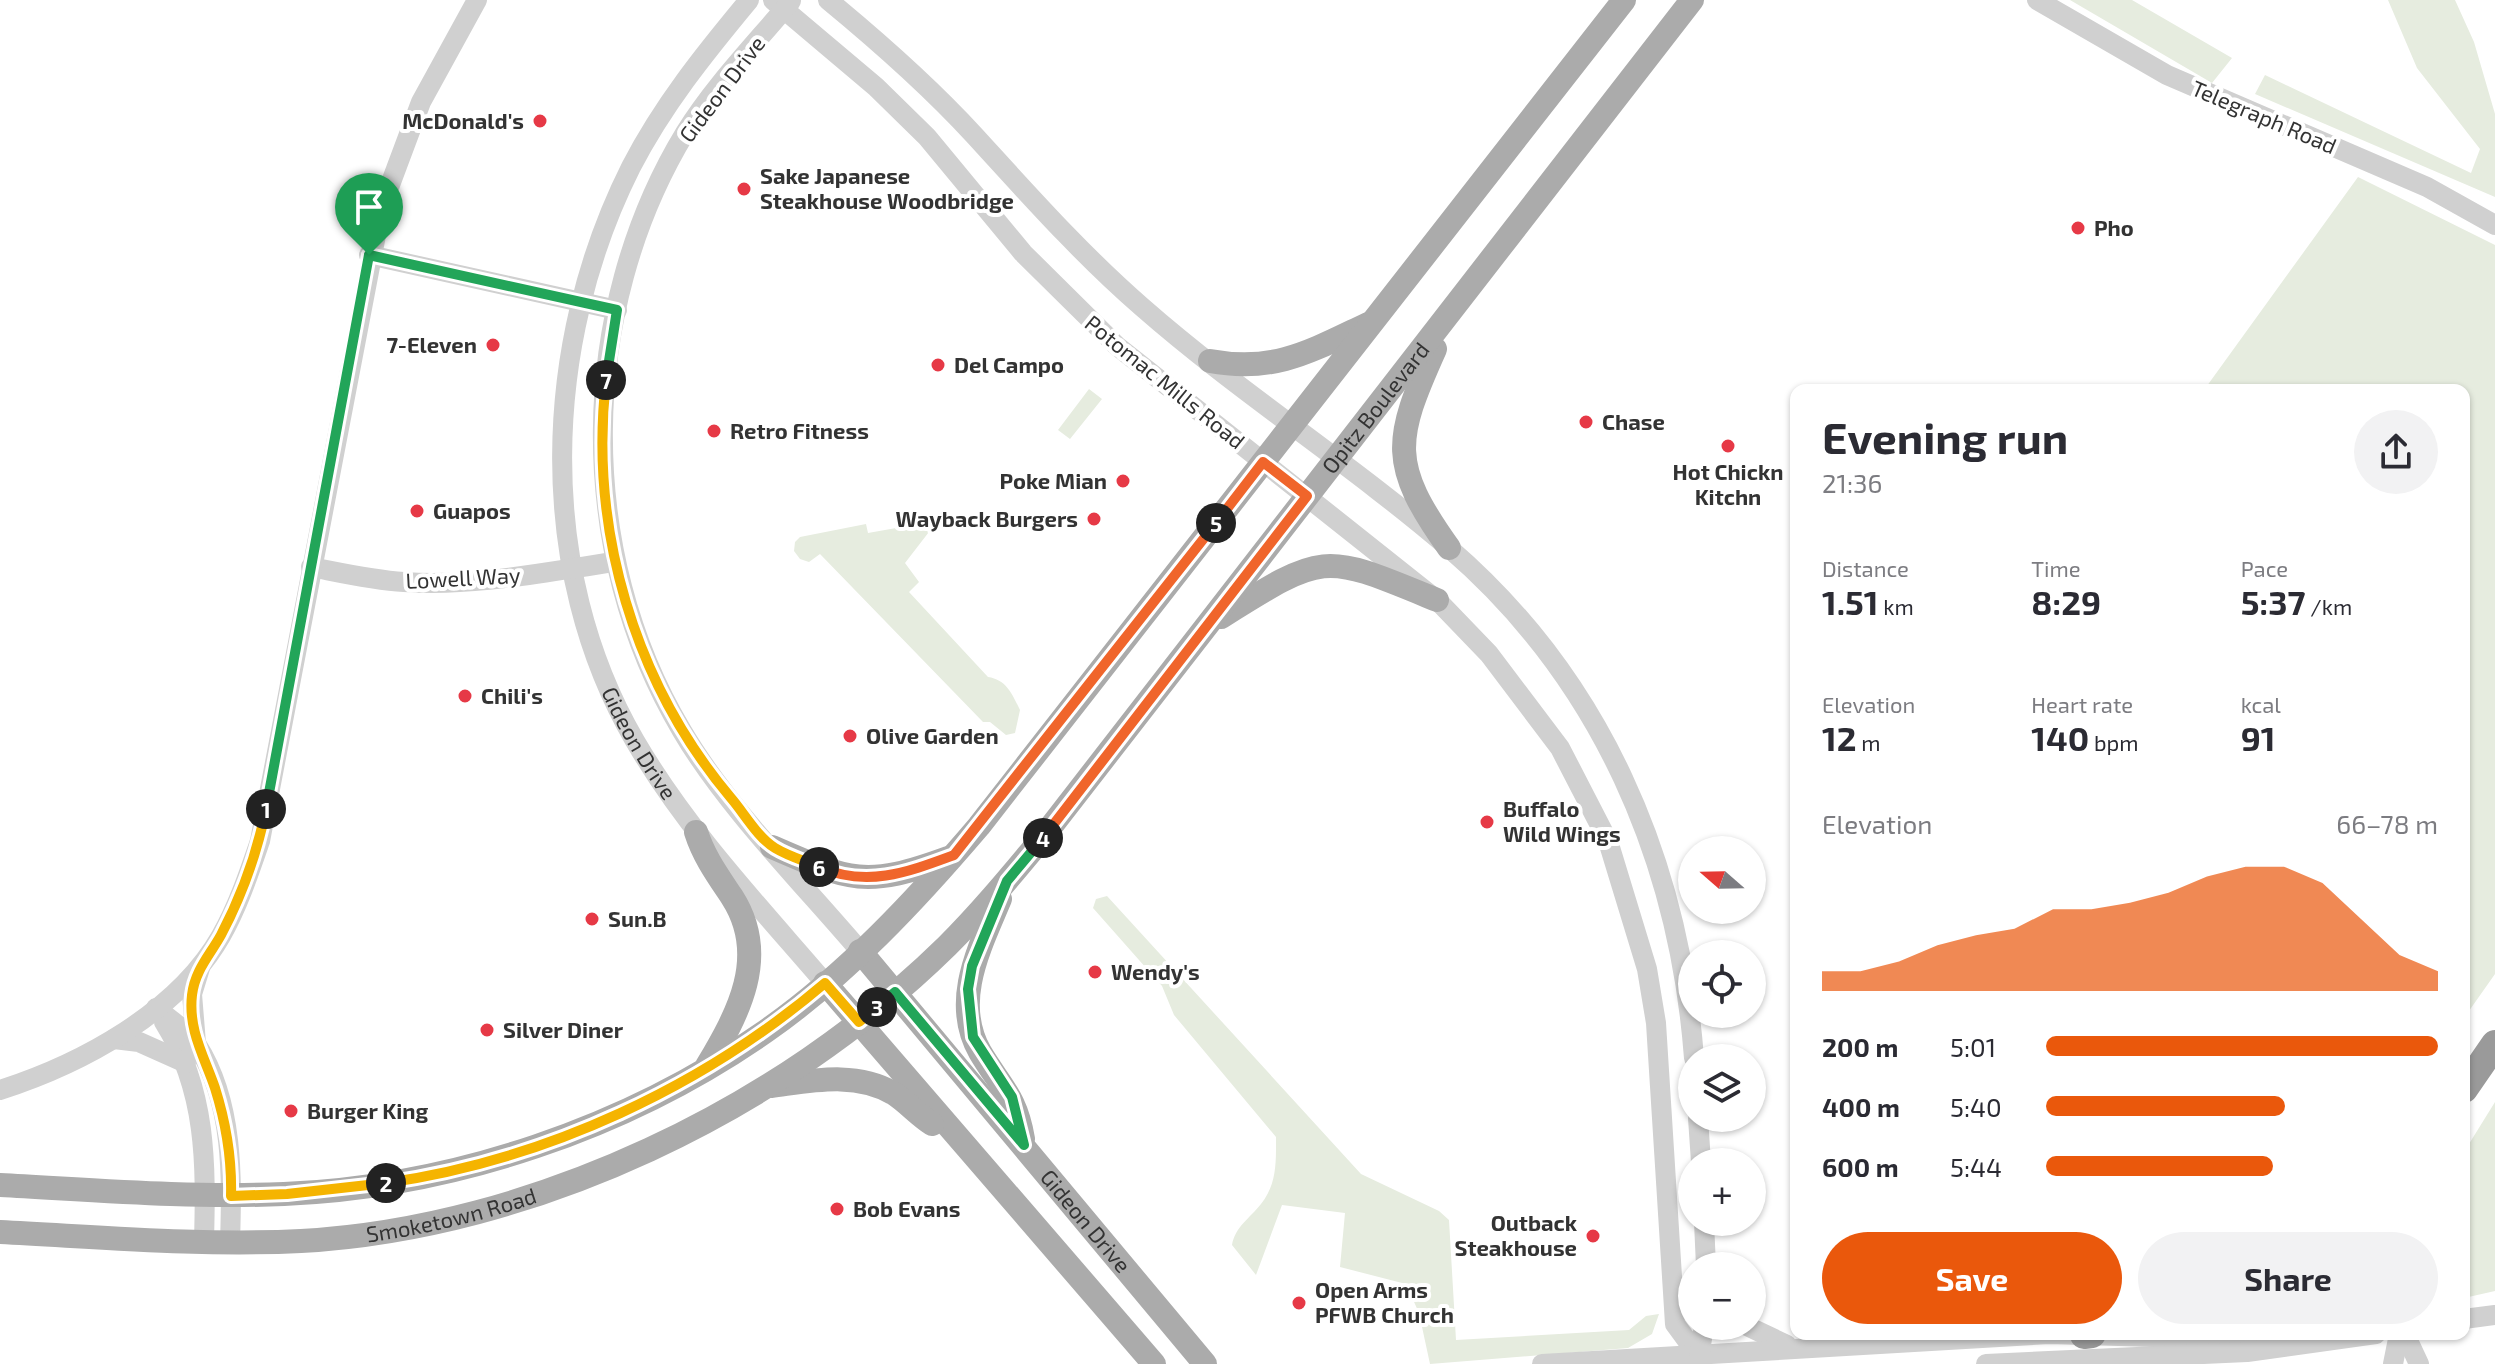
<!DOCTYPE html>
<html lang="en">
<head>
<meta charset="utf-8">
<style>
	:root { --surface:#fff; --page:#f2f2f3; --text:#2b2b33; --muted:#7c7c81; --accent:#ea580c }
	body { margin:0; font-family:"Exo 2",sans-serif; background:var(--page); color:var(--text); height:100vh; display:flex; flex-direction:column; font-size:30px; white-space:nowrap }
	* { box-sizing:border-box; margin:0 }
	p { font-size:26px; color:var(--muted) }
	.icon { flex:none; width:44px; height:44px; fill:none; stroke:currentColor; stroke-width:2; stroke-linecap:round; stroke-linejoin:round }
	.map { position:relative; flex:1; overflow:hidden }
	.drawer { position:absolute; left:1790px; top:384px; width:680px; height:956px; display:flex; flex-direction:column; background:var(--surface); border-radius:16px; box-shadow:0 2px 6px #0004 }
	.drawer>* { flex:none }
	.needle { width:52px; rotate:290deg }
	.tools { position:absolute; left:1678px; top:836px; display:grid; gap:16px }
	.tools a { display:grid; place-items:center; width:88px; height:88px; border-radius:50%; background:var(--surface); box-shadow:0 2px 6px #0004; font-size:40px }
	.pin { position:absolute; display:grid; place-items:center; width:68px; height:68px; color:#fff; margin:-82px -34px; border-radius:50% 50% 50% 0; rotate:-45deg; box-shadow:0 0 8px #0007 }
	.pin .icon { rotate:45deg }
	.km { position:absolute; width:40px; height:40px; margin:-20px; border-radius:50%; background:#222; color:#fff; font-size:22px; line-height:40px; text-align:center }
	.round { display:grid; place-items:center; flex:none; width:84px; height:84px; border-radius:42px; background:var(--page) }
	.headline { display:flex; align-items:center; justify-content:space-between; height:136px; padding:0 32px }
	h1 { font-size:44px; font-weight:700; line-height:60px }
	.figures { display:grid; grid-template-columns:repeat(3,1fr); gap:12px; height:136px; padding:8px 32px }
	.figures div { display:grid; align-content:center }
	.figures b { font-size:34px; font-weight:700 }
	.figures small { font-size:22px; font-weight:400 }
	.figures p { font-size:22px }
	.chart { height:224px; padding:16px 32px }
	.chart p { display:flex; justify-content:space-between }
	.chart svg { width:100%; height:144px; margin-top:8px; fill:var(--accent); opacity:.7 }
	.primary-button { display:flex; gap:16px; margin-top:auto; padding:16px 32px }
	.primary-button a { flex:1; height:92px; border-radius:48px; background:var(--accent); color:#fff; font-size:32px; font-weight:700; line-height:92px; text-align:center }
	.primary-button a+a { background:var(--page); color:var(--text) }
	ul { padding:0 32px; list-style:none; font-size:26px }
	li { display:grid; grid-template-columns:128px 96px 1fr; align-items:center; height:60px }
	li i { height:20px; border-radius:10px; background:var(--accent) }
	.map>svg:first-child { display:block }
	.green { fill:#e6ecdf }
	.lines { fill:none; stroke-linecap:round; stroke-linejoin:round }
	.minor { stroke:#d0d0d0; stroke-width:20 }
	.major { stroke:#ababab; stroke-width:24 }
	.highway { stroke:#9a9a9a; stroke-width:28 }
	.split-1-casing { stroke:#fff; stroke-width:16 }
	.split-2-casing { stroke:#fff; stroke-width:16 }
	.split-3-casing { stroke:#fff; stroke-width:16 }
	.split-4-casing { stroke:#fff; stroke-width:16 }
	.split-5-casing { stroke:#fff; stroke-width:16 }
	.split-6-casing { stroke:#fff; stroke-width:16 }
	.split-7-casing { stroke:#fff; stroke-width:16 }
	.split-8-casing { stroke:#fff; stroke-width:16 }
	.split-1 { stroke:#22a559; stroke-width:10 }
	.split-2 { stroke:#f5b400; stroke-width:10 }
	.split-3 { stroke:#f5b400; stroke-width:10 }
	.split-4 { stroke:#22a559; stroke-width:10 }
	.split-5 { stroke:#f0652b; stroke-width:10 }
	.split-6 { stroke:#f0652b; stroke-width:10 }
	.split-7 { stroke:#f5b400; stroke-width:10 }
	.split-8 { stroke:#22a559; stroke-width:10 }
	.poi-dot { fill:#e63946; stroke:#fff; stroke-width:3 }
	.labels { text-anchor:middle; stroke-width:8; stroke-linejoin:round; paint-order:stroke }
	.street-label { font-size:22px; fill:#333; stroke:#fff }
	.poi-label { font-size:22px; font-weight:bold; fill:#333; stroke:#fff; text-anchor:start }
</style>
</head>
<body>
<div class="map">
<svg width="2495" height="1364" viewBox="0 0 2495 1364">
	<rect width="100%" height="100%" fill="#fff"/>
	<path class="green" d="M 2070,0 L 2132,0 L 2232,58 L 2212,83 Z
		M 2388,0 L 2455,0 L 2474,42 L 2495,114 L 2495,197 L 2255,94 L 2265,75 L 2471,173 L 2480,149 L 2417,68 Z
		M 2358,177 L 2495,245 L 2495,974 L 2464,1018 L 2464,390 L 2204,390 Z
		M 1089,389 L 1102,399 L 1070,439 L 1058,430 Z
		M 930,522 L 932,528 L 905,563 L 919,582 L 909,592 L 988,677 C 1007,680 1012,694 1020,710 L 1015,733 L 1006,735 L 990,722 L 983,722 L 820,554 L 809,562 L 800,559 L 794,551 L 795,542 L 800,537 L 866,524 L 868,533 Z
		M 1107,896 L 1361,1174 L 1439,1211 L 1449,1220 L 1456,1340 L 1629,1330 L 1646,1316 L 1659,1314 L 1652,1334 L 1628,1348 L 1430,1364 L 1419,1313 L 1406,1284 L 1340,1267 L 1345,1213 L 1282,1205 L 1256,1275 L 1232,1245 C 1235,1227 1250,1218 1261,1204 C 1277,1184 1276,1162 1276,1137 L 1174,1015 L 1162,986 L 1093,908 L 1096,899 Z
		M 2495,1102 L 2495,1291 L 2464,1298 L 2464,1152 Z"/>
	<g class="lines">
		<g class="minor">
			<path id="s1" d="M 749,0 C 705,53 663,105 631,167 C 542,344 535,569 635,741 C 687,830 758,905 825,983"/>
			<path d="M 773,0 L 876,87 L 927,137 L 1023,253 L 1117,346 L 1437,600 L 1489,654 L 1560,748 L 1608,841 L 1647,969 L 1656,1023 L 1675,1324 L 1697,1354"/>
			<path d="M 828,0 C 879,42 929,86 974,135 C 1028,194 1081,254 1142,307 C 1240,393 1350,463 1449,548 C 1601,679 1679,860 1694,1058"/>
			<path d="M 2037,0 L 2167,75 L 2427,187 L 2495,225"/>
			<path d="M 791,1 C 755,44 715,85 685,133 C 577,311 575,552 682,731 C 726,806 803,884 860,951"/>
			<path d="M 369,255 L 617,310"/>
			<path d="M 311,567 C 342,573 372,580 404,582 C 474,587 545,572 614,562"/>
			<path d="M 156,1008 C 169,1019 188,1031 197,1045 C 234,1103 232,1178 230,1243"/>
			<path d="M 164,1022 C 207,1091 206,1164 204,1242"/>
			<path d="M 114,1039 L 139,1042 L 186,1063"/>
			<path d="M 196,1043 L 192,994 L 200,968"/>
			<path d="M 0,1090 C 81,1064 177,1013 221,936 C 238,906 249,873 260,841 L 381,209 L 421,102 L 477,0"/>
			<path d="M 1698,1118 L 1701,1162"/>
			<path d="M 1704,1222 L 1706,1266"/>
			<path d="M 2464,1319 L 2495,1315"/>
			<path d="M 1747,1326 L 1787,1345"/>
			<path d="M 2405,1334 L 2419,1364"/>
			<path d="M 1542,1364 L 2049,1334 L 2188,1338 L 2258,1334"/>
			<path d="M 1698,1364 L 1704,1326"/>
			<path d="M 1986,1364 L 2247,1352 L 2376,1334"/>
			<path d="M 2393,1364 L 2399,1334"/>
		</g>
		<g class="major">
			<path d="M 1435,349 C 1394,440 1389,464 1449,548"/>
			<path d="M 1210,361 C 1275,373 1311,351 1368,324"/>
			<path d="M 1221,617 C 1326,551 1323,553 1437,600"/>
			<path d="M 696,832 C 704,857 718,876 732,897 C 770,956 738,1014 707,1066"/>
			<path d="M 772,847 C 850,881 866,888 948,858"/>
			<path d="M 1000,899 C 980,947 951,1001 980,1052 C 1000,1086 1016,1096 1023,1139"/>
			<path id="s2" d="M 860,951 L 1205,1364"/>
			<path d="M 825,983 L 1154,1364"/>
			<path d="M 771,1086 C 811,1081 855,1071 893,1093 C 907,1102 918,1115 932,1124"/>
			<path d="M 0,1185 C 95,1190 190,1198 284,1194 C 453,1187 627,1128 766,1031 C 846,975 916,900 979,826 L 1624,0"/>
			<path id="s3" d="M 0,1232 C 100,1237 201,1246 301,1241 C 534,1228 781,1109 947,946 C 980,913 1009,878 1039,842 L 1692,0"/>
		</g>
		<path class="highway" d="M 2464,1089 L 2495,1044
			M 2084,1335 L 2092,1334"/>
	</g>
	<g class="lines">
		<defs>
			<path id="split-1" d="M 266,809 L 369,255"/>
			<path id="split-2" d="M 266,809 C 257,854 242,895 221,935 C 210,955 195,970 192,995 C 188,1030 204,1056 215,1088 C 226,1123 232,1159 231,1196 L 287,1194 L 386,1183"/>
			<path id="split-3" d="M 386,1183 C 546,1160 703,1087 825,983 L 859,1022 L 877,1007"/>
			<path id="split-4" d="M 877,1007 L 895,992 L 1024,1145 L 1012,1097 L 973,1037 L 968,989 L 972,966 L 1007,881 L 1043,838"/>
			<path id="split-5" d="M 1043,838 L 1307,496 L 1263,462 L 1216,523"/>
			<path id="split-6" d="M 819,867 C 867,888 908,872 954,855 L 1216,523"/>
			<path id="split-7" d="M 606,380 C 589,529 634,683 731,798 C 744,813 758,838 775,848 C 788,856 805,861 819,867"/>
			<path id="split-8" d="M 369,255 L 617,310 L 606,380"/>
		</defs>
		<use href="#split-1" class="split-1-casing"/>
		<use href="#split-2" class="split-2-casing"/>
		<use href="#split-3" class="split-3-casing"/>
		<use href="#split-4" class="split-4-casing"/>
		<use href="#split-5" class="split-5-casing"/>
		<use href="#split-6" class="split-6-casing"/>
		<use href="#split-7" class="split-7-casing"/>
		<use href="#split-8" class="split-8-casing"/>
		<use href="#split-1" class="split-1"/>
		<use href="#split-2" class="split-2"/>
		<use href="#split-3" class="split-3"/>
		<use href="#split-4" class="split-4"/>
		<use href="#split-5" class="split-5"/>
		<use href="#split-6" class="split-6"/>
		<use href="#split-7" class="split-7"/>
		<use href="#split-8" class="split-8"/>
	</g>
	<g class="poi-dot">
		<circle cx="540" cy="121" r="8"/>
		<circle cx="744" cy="189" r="8"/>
		<circle cx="2078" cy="228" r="8"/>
		<circle cx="493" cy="345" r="8"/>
		<circle cx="938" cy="365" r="8"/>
		<circle cx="1586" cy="422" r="8"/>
		<circle cx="714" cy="431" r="8"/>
		<circle cx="1728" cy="446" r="8"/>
		<circle cx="1123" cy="481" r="8"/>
		<circle cx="417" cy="511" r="8"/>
		<circle cx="1094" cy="519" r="8"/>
		<circle cx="465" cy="696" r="8"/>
		<circle cx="850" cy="736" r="8"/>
		<circle cx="1487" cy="822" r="8"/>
		<circle cx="592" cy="919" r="8"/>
		<circle cx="1095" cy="972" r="8"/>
		<circle cx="487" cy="1030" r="8"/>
		<circle cx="291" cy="1111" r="8"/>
		<circle cx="837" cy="1209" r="8"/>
		<circle cx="1593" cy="1236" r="8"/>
		<circle cx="1299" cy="1303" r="8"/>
	</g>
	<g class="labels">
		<g class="street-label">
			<text transform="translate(722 89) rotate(-53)" y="8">Gideon Drive</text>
			<text transform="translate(2264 117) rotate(23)" y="8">Telegraph Road</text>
			<text transform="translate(1165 382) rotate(39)" y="8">Potomac Mills Road</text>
			<text dy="8" stroke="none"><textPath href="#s3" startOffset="1714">Opitz Boulevard</textPath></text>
			<text transform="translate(463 578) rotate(-3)" y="8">Lowell Way</text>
			<text dy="8" stroke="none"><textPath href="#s1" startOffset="806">Gideon Drive</textPath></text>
			<text dy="8" stroke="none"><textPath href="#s3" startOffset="454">Smoketown Road</textPath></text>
			<text dy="8" stroke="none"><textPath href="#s2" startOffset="352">Gideon Drive</textPath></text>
		</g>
		<g class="poi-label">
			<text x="524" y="129" text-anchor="end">McDonald's</text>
			<text x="760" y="184">Sake Japanese<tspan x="760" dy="25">Steakhouse Woodbridge</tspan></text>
			<text x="2094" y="236">Pho</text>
			<text x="477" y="353" text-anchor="end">7-Eleven</text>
			<text x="954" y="373">Del Campo</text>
			<text x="1602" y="430">Chase</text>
			<text x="730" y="439">Retro Fitness</text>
			<text x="1728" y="480" text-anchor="middle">Hot Chickn<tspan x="1728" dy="25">Kitchn</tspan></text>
			<text x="1107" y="489" text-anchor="end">Poke Mian</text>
			<text x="433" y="519">Guapos</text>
			<text x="1078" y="527" text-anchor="end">Wayback Burgers</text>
			<text x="481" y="704">Chili's</text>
			<text x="866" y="744">Olive Garden</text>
			<text x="1503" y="817">Buffalo<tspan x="1503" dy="25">Wild Wings</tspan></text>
			<text x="608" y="927">Sun.B</text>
			<text x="1111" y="980">Wendy's</text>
			<text x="503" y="1038">Silver Diner</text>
			<text x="307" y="1119">Burger King</text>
			<text x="853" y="1217">Bob Evans</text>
			<text x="1577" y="1231" text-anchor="end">Outback<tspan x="1577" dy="25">Steakhouse</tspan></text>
			<text x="1315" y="1298">Open Arms<tspan x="1315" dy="25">PFWB Church</tspan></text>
		</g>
	</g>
</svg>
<div class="tools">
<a><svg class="needle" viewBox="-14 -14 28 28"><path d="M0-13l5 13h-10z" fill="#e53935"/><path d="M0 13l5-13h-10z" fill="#7c7c81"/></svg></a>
<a><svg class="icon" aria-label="locate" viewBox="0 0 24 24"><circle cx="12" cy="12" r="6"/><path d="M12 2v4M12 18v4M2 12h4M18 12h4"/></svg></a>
<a><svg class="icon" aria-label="layers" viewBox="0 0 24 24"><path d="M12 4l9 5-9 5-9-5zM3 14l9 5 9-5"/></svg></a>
<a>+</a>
<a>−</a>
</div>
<div class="pin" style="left:369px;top:255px;background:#1e9e55"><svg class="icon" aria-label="arrive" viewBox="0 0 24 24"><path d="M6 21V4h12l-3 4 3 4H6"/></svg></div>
<b class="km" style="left:266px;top:809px">1</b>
<b class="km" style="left:386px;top:1183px">2</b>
<b class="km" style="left:877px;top:1007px">3</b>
<b class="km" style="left:1043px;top:838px">4</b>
<b class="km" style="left:1216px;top:523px">5</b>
<b class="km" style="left:819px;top:867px">6</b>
<b class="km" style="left:606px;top:380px">7</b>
<section class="drawer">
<div class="headline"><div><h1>Evening run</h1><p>21:36</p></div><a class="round"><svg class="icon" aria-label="share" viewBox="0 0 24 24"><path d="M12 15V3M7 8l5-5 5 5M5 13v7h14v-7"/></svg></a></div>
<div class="figures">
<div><p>Distance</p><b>1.51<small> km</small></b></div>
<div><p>Time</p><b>8:29</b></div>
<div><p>Pace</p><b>5:37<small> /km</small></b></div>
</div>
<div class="figures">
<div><p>Elevation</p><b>12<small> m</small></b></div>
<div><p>Heart rate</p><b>140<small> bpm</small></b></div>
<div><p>kcal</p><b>91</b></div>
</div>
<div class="chart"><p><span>Elevation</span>66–78 m</p>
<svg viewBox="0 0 160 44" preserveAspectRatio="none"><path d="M0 44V38L10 38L20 35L30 30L40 27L50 25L60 19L70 19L80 17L90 14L100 9L110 6L120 6L130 11L140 22L150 33L160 38V44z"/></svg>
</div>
<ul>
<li><b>200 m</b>5:01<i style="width:100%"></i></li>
<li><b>400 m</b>5:40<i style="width:61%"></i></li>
<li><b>600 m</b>5:44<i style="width:58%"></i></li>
</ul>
<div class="primary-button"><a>Save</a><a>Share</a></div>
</section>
</div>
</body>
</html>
